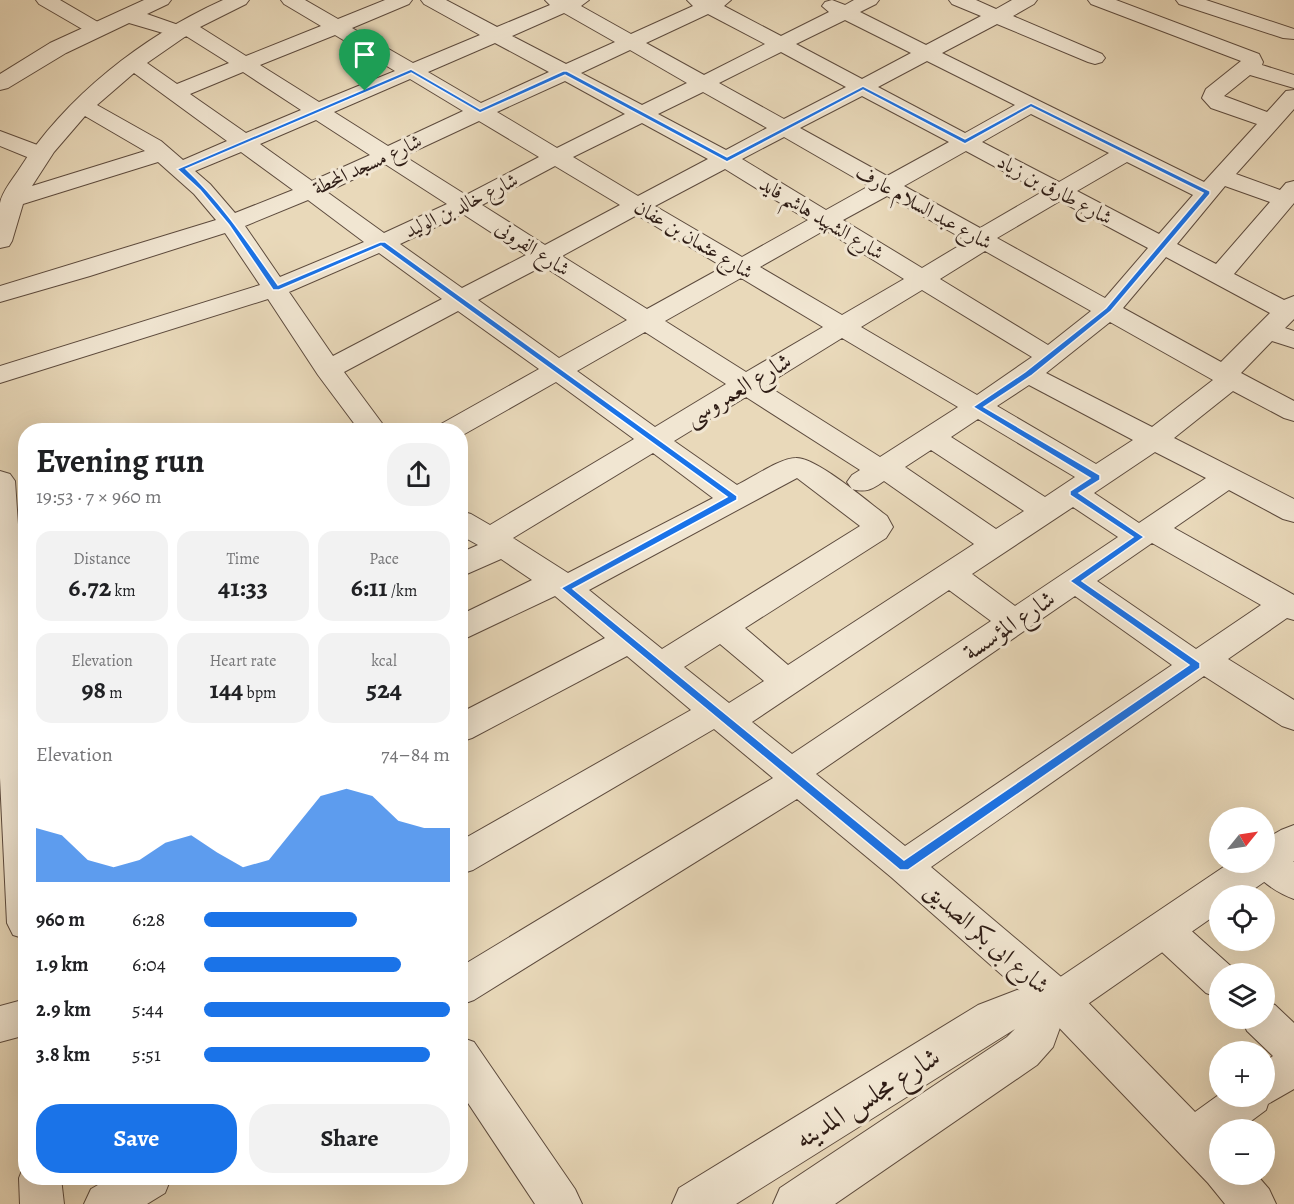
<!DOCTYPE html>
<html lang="en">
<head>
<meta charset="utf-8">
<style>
	:root { --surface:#fff; --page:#f2f2f2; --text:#202124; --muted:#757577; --accent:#1a73e8 }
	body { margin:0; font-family:Alegreya,Amiri,serif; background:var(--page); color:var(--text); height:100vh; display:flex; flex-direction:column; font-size:22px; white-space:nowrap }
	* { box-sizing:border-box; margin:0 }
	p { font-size:20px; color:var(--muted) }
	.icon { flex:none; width:33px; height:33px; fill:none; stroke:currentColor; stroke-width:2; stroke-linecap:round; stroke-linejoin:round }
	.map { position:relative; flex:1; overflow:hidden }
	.panel { position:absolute; left:18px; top:423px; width:450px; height:762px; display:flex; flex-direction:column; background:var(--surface); border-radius:24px; box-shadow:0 6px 24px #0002 }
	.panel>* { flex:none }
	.needle { width:39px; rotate:60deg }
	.tools { position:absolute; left:1209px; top:807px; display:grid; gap:12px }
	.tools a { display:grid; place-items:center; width:66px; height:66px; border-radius:50%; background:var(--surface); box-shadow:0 6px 24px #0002; font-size:30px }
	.pin { position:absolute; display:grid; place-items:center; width:51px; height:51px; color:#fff; margin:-62px -26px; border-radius:50% 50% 50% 0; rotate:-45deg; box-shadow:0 0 6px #0007 }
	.pin .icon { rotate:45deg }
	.round { display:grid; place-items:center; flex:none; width:63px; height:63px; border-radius:24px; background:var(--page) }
	.headline { display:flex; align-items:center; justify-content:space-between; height:102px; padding:0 18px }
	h1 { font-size:33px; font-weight:600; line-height:45px }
	.stats { display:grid; grid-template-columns:repeat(3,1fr); gap:9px; height:102px; padding:6px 18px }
	.stats div { display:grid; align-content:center; border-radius:15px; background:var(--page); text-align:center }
	.stats b { font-size:26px; font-weight:600 }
	.stats small { font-size:16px; font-weight:400 }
	.stats p { font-size:16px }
	.chart { height:168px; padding:12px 18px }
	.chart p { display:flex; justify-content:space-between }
	.chart svg { width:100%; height:108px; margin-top:6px; fill:var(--accent); opacity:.7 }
	.action { display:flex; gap:12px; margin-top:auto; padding:12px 18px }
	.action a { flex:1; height:69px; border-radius:24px; background:var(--accent); color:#fff; font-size:24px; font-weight:600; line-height:69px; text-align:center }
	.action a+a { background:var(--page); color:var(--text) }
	ul { padding:0 18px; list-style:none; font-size:20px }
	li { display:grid; grid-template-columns:96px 72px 1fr; align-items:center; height:45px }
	li i { height:15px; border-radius:8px; background:var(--accent) }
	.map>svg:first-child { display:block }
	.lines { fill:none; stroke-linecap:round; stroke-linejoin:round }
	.minor-casing { stroke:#5d4b3e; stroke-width:2 }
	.tertiary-casing { stroke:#5d4b3e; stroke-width:2 }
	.minor { fill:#f1e6d2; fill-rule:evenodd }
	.tertiary { fill:#f1e6d2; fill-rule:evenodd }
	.route { fill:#1a73e8; stroke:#fff; stroke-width:1.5; fill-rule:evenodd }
	.labels { text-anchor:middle; stroke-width:6; stroke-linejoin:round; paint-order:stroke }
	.far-street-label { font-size:20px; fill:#2e1c15; stroke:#f1e6d2 }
	.street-label { font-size:24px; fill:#2e1c15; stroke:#f1e6d2 }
	.near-street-label { font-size:28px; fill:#2e1c15; stroke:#f1e6d2 }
</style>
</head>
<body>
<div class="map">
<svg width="1294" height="1204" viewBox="0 0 1294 1204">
	<rect width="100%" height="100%" fill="#e9d9ba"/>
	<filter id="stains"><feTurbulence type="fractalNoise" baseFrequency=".00333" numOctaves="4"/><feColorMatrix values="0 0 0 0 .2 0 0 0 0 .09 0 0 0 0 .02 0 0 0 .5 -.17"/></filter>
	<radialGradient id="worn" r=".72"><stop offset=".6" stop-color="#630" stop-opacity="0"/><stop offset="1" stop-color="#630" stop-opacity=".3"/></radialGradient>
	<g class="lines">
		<defs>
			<path id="minor" d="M 36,0 L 60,0 L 103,25 L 106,29 L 103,33 L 89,33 L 39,4 Z
				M 223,0 L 249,0 L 246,4 L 200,27 L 246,56 L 321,26 L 284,4 L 281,0 L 305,0 L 338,19 L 385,0 L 412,0 L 409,4 L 352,28 L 413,63 L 480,35 L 424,4 L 421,0 L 446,0 L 497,27 L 550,5 L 545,0 L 589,0 L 581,6 L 631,34 L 693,6 L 687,0 L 731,0 L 724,6 L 781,36 L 829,12 L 822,6 L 825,2 L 832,0 L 845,5 L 854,0 L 879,0 L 876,4 L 860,12 L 926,45 L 981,16 L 952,4 L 949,0 L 976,0 L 996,9 L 1012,0 L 1037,0 L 1034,4 L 1013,16 L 1102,54 L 1105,58 L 1102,62 L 1095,64 L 1088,62 L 997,24 L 942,53 L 1204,182 L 1257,124 L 1211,108 L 1202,98 L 1206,89 L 1241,61 L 1091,4 L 1088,0 L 1116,0 L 1259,54 L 1263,62 L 1262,65 L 1294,75 L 1294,88 L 1250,75 L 1224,96 L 1267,112 L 1286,91 L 1294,90 L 1294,109 L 1236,174 L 1280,190 L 1286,183 L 1294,181 L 1294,203 L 1234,274 L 1284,300 L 1294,296 L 1294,319 L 1285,328 L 1294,331 L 1294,348 L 1272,341 L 1241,373 L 1294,401 L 1294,421 L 1284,418 L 1233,391 L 1174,438 L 1294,499 L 1294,522 L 1283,519 L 1229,490 L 1174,528 L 1294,595 L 1294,620 L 1287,618 L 1228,659 L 1294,700 L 1294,730 L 1282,726 L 1204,676 L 931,867 L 1073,987 L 1195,1112 L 1220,1094 L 1220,1096 L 1264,1096 L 1264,1062 L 1273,1056 L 1247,1031 L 1241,1018 L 1264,1018 L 1264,1001 L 1275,1005 L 1294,1023 L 1294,1089 L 1268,1104 L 1266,1110 L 1239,1130 L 1220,1130 L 1220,1174 L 1256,1174 L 1269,1189 L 1276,1204 L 1225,1204 L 1208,1183 L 1045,1013 L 891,877 L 797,799 L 474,1000 L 460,1005 L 460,967 L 773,778 L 714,729 L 473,870 L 460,874 L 460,841 L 691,710 L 627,656 L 472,738 L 460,742 L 460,713 L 605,638 L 555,596 L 460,641 L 460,615 L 532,580 L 501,559 L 460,577 L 460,553 L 478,545 L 460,535 L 460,511 L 471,514 L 490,525 L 634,439 L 556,382 L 461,436 L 460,430 L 437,430 L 441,424 L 539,369 L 458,311 L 344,372 L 387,430 L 359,430 L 318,375 L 268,299 L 0,383 L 0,366 L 260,285 L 225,233 L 90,276 L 0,302 L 0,286 L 216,220 L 194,194 L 158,162 L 23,204 L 12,241 L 9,246 L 0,248 C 0,234 0,217 0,203 C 2,192 12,180 18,171 C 65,97 143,36 223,0 ZM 564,13 L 615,42 L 566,64 L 512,36 ZM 708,14 L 765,44 L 704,75 L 646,43 ZM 845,20 L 911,53 L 862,79 L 796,44 ZM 335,35 L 395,71 L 319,102 L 260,65 ZM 186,36 L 229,63 L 177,84 L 147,63 ZM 495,43 L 549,72 L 481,103 L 428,72 ZM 630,50 L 687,83 L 642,105 L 581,73 ZM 781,52 L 846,87 L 784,119 L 719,83 ZM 927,61 L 1015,105 L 965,133 L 878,87 ZM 243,72 L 301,110 L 246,133 L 190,94 ZM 134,73 L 227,141 L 183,160 L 161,141 L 97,105 ZM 410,79 L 463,111 L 388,146 L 334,112 ZM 565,81 L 625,114 L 557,148 L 497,112 ZM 703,92 L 767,128 L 726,150 L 658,114 ZM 862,96 L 949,142 L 887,176 L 800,128 ZM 1031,114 L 1109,153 L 1059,182 L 982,142 ZM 85,116 L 145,151 L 32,186 L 54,152 ZM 316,120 L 370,155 L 312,181 L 260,144 ZM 479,121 L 539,157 L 466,195 L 404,156 ZM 642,123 L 708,159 L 638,196 L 573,157 ZM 784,137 L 869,186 L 826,210 L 742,159 ZM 966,151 L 1042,192 L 980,228 L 904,186 ZM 241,152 L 293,190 L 235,213 L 210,184 L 195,171 ZM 1127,162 L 1193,195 L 1159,234 L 1077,191 ZM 385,164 L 447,204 L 384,233 L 327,192 ZM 555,166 L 620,205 L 545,245 L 482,205 ZM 725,169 L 808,220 L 742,257 L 655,206 ZM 1225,186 L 1270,202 L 1216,264 L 1177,244 ZM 887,196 L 967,241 L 922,268 L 843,220 ZM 308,200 L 364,242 L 280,277 L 245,226 ZM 1060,201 L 1148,248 L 1105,298 L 997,238 ZM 463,214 L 526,255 L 462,288 L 400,244 ZM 637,215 L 723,267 L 647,309 L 562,256 ZM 825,230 L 904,279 L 842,315 L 760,267 ZM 985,251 L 1091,311 L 1048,345 L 940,279 ZM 379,253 L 442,299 L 333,356 L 289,292 ZM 1166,257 L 1270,313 L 1221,362 L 1123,308 ZM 543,266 L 627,320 L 559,358 L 478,300 ZM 741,278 L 823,327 L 746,372 L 665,321 ZM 922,290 L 1032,357 L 977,395 L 861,327 ZM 1110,322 L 1213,380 L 1152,427 L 1046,373 ZM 645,332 L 726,384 L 655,427 L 577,371 ZM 842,338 L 958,407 L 880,457 L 766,385 ZM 1029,385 L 1133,440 L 1096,464 L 997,406 ZM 746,397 L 860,470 L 852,475 L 847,482 L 852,489 C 866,493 873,489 884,481 L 974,544 L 788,665 L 745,628 L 886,538 L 893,527 L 887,516 C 868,502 816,457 796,458 C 780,458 752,478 737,485 L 674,441 ZM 978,419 L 1075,477 L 1045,497 L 951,437 ZM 931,450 L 1024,511 L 996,529 L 905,467 ZM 1155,452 L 1206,478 L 1139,523 L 1094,493 ZM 653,453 L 713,498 L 568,573 L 513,538 ZM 797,478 L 860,526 L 662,649 L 589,590 ZM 1073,507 L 1118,537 L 1015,606 L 972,574 ZM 1152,543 L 1261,605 L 1196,649 L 1097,581 ZM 949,590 L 991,621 L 792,754 L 752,722 ZM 1075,596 L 1172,665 L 905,846 L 816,774 ZM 720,644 L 764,681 L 729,703 L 684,667 Z
				M 1176,0 L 1206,0 L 1294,29 L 1294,39 L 1283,38 L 1179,4 Z
				M 0,471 L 10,474 L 15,481 L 26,640 L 26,939 L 13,935 L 7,923 L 0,778 Z
				M 1264,845 L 1278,849 L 1294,862 L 1294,899 C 1277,893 1256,879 1248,862 L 1264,862 Z
				M 1163,913 L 1176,917 L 1234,969 L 1236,974 L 1220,974 L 1220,998 L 1206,993 L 1150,941 L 1144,929 L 1150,917 Z
				M 26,999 L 26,1035 L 0,1042 L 0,1006 Z
				M 460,1037 L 474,1042 L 575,1189 L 582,1204 L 535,1204 L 460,1091 Z
				M 25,1163 L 26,1178 L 61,1178 L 64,1204 L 20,1204 L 19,1178 Z
				M 110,1178 L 171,1178 L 165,1193 L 147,1204 L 84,1204 L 91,1189 Z"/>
			<path id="tertiary" d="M 144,0 L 171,0 L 168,4 L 147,14 L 187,28 L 191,32 L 187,36 L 180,38 L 129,23 L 66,53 L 8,88 L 0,90 L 0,74 L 50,43 Z
				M 0,131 L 48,149 L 52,154 L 48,159 L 40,161 L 32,159 L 0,146 Z
				M 1294,825 L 1294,861 L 1244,896 L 1220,896 L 1220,912 L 1062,1022 L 1053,1047 L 1037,1065 L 835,1204 L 773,1204 L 780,1188 L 1007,1037 L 1015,1029 L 736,1204 L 672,1204 L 679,1188 L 978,1005 L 1017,990 L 1038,992 L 1231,862 L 1264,862 L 1264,840 L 1281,830 Z"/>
		</defs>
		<use href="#minor" class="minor-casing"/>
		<use href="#tertiary" class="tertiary-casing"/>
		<use href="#minor" class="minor"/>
		<use href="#tertiary" class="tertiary"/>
	</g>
	<path class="route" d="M 411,69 L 480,109 L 563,71 L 567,71 L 727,157 L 863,86 L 965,139 L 1031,103 L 1210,191 L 1210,194 L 1111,311 L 1031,376 L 984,407 L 1100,475 L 1100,480 L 1079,493 L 1144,537 L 1082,581 L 1200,663 L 1200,668 L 908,870 L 900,870 L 561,588 L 727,497 L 381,246 L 279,290 L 273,290 L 229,225 L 200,190 L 177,169 ZM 411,73 L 480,113 L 565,75 L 727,162 L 863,90 L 965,144 L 1031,107 L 1203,193 L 1106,308 L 1025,372 L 973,407 L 1090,478 L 1070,491 L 1070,495 L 1133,537 L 1070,581 L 1189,665 L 904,860 L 573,589 L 737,500 L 737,496 L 385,242 L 380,242 L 278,285 C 249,244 222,203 186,169 Z"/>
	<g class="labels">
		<g class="far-street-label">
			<text transform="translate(367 164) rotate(-25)" y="7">شارع مسجد المحطة</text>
			<text transform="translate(1055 189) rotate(28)" y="7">شارع طارق بن زياد</text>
			<text transform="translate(461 205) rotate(-26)" y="7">شارع خالد بن الوليد</text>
			<text transform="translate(924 207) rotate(29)" y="7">شارع عبد السلام عارف</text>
			<text transform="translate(822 218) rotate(31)" y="7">شارع الشهيد هاشم فايد</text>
			<text transform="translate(694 239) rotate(31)" y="7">شارع عثمان بن عفان</text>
			<text transform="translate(533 248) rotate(33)" y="7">شارع الفرونى</text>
		</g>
		<g class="street-label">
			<text transform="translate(738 389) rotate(-31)" y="8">شارع العمروسى</text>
			<text transform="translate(1009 625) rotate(-34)" y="8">شارع المؤسسة</text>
			<text transform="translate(987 938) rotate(41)" y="8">شارع ابى بكر الصديق</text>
		</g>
		<g class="near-street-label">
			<text transform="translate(867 1097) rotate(-32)" y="10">شارع مجلس المدينه</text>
		</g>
	</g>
	<rect width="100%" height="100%" filter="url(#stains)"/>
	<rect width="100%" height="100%" fill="url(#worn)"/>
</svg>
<div class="tools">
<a><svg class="needle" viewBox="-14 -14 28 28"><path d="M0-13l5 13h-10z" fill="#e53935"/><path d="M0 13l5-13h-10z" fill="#757577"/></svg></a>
<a><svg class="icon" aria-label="locate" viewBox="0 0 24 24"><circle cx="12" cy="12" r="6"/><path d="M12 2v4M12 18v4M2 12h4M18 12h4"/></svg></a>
<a><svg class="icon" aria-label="layers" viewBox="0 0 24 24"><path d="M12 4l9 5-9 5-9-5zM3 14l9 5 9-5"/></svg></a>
<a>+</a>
<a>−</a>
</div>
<div class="pin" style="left:365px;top:91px;background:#1e9e55"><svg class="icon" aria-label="arrive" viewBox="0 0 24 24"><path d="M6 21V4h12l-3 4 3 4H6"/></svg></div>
<section class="panel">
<div class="headline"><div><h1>Evening run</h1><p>19:53 · 7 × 960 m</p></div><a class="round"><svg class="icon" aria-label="share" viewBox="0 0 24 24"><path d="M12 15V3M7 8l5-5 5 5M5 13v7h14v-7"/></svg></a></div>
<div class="stats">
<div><p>Distance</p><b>6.72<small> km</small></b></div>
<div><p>Time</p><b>41:33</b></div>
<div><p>Pace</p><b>6:11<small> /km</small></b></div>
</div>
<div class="stats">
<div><p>Elevation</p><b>98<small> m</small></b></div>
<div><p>Heart rate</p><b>144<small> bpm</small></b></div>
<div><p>kcal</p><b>524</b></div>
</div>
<div class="chart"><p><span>Elevation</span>74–84 m</p>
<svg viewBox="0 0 160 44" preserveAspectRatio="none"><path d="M0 44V22L10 25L20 35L30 38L40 35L50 28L60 25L70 32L80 38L90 35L100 22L110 9L120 6L130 9L140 19L150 22L160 22V44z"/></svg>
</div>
<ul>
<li><b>960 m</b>6:28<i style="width:62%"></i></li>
<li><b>1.9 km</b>6:04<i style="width:80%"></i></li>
<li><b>2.9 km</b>5:44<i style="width:100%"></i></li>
<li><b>3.8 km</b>5:51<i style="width:92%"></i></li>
</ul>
<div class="action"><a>Save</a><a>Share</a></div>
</section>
</div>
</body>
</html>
